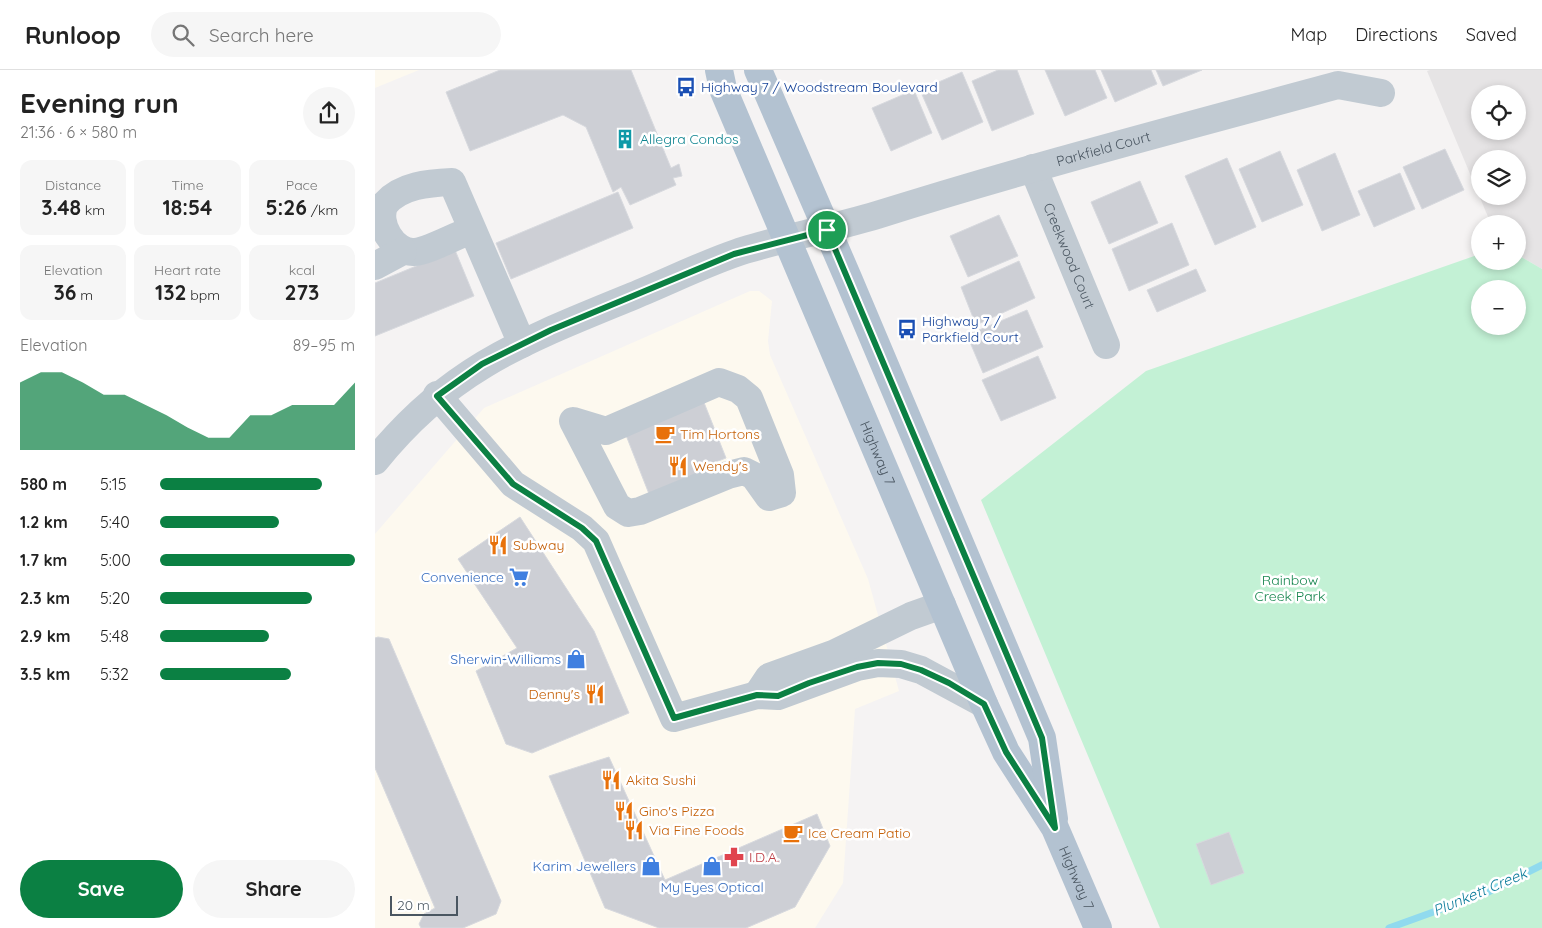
<!DOCTYPE html>
<html lang="en">
<head>
<meta charset="utf-8">
<style>
	:root { --surface:#fff; --page:#f6f6f6; --text:#222; --muted:#767676; --line:#e0e0e0; --accent:#0b8043 }
	body { margin:0; font-family:Quicksand,sans-serif; background:var(--page); color:var(--text); height:100vh; display:flex; flex-direction:column; font-size:19px; white-space:nowrap }
	* { box-sizing:border-box; margin:0 }
	p { font-size:16px; color:var(--muted) }
	.icon { flex:none; width:28px; height:28px; fill:none; stroke:currentColor; stroke-width:2; stroke-linecap:round; stroke-linejoin:round }
	.map { position:relative; flex:1; overflow:hidden }
	.sheet { display:flex; flex-direction:column; background:var(--surface); width:375px }
	.sheet>* { flex:none }
	.tools { position:absolute; left:1096px; top:15px; display:grid; gap:10px }
	.tools a { display:grid; place-items:center; width:55px; height:55px; border-radius:50%; background:var(--surface); box-shadow:0 2px 8px #0003; font-size:25px }
	.scale { position:absolute; left:15px; bottom:12px; width:68px; box-sizing:border-box; padding-left:5px; border:2px solid #4a5661; border-top:0; font-size:14px; line-height:18px; white-space:nowrap; color:#4a5661; -webkit-text-stroke:4px #fff; paint-order:stroke }
	.pin { position:absolute; display:grid; place-items:center; width:42px; height:42px; color:#fff; margin:-21px; border:2px solid #fff; border-radius:50%; box-shadow:0 1px 5px #0007 }
	.round { display:grid; place-items:center; flex:none; width:52px; height:52px; border-radius:26px; background:var(--page) }
	.headline { display:flex; align-items:center; justify-content:space-between; height:85px; padding:0 20px }
	h1 { font-size:28px; font-weight:700; line-height:38px }
	.figures { display:grid; grid-template-columns:repeat(3,1fr); gap:8px; height:85px; padding:5px 20px }
	.figures div { display:grid; align-content:center; border-radius:12px; background:var(--page); text-align:center }
	.figures b { font-size:21px; font-weight:700 }
	.figures small { font-size:14px; font-weight:400 }
	.figures p { font-size:14px }
	.chart { height:140px; padding:10px 20px }
	.chart p { display:flex; justify-content:space-between }
	.chart svg { width:100%; height:90px; margin-top:5px; fill:var(--accent); opacity:.7 }
	.action { display:flex; gap:10px; margin-top:auto; padding:10px 20px }
	.action a { flex:1; height:58px; border-radius:30px; background:var(--accent); color:#fff; font-size:20px; font-weight:700; line-height:58px; text-align:center }
	.action a+a { background:var(--page); color:var(--text) }
	ul { padding:0 20px; list-style:none; font-size:16px }
	li { display:grid; grid-template-columns:80px 60px 1fr; align-items:center; height:38px }
	li i { height:12px; border-radius:6px; background:var(--accent) }
	header { display:flex; align-items:center; gap:30px; box-sizing:border-box; height:70px; padding:0 25px; background:var(--surface); border-bottom:1px solid var(--line) }
	header strong { font-size:24px }
	nav { display:flex; gap:28px; margin-inline-start:auto; font-size:18px }
	.search { width:350px; height:45px; background:var(--page); display:flex; align-items:center; gap:12px; box-sizing:border-box; padding:0 18px; border-radius:28px; color:var(--muted); font-size:19px }
	main { display:flex; flex:1; min-height:0 }
	.map>svg:first-child { display:block }
	.commercial { fill:#fdf9ef }
	.education { fill:#e6e4e5; fill-rule:evenodd }
	.green { fill:#c3f1d5; fill-rule:evenodd }
	.lines { fill:none; stroke-linecap:round; stroke-linejoin:round }
	.stream { stroke:#90daee; stroke-width:7 }
	.building { fill:#cdcfd5; stroke:#d7d9de }
	.minor { stroke:#c1cad2; stroke-width:28 }
	.major { stroke:#b3c2d1; stroke-width:28 }
	.route-casing { stroke:#fff; stroke-width:10 }
	.route { stroke:#0b8043; stroke-width:6 }
	.labels { text-anchor:middle; stroke-width:5; stroke-linejoin:round; paint-order:stroke }
	.transit-label { font-size:14px; fill:#164399; stroke:#fff; text-anchor:start }
	.culture-label { font-size:14px; fill:#0d838f; stroke:#fff; text-anchor:start }
	.street-label { font-size:14px; fill:#4a5661; stroke:#fff }
	.food-label { font-size:14px; fill:#c56008; stroke:#fff; text-anchor:start }
	.shop-label { font-size:14px; fill:#366cbe; stroke:#fff; text-anchor:end }
	.park-label { font-size:14px; fill:#17864f; stroke:#fff }
	.health-label { font-size:14px; fill:#be3a42; stroke:#fff; text-anchor:start }
	.water-label { font-size:15px; font-style:italic; fill:#0c7c9b; stroke:#fff }
</style>
</head>
<body>
<header>
<strong>Runloop</strong>
<div class="search"><svg class="icon" aria-label="search" viewBox="0 0 24 24"><circle cx="10" cy="10" r="6"/><path d="M15 15l6 6"/></svg>Search here</div>
<nav><a>Map</a><a>Directions</a><a>Saved</a></nav>
</header>
<main>
<section class="sheet">
<div class="headline"><div><h1>Evening run</h1><p>21:36 · 6 × 580 m</p></div><a class="round"><svg class="icon" aria-label="share" viewBox="0 0 24 24"><path d="M12 15V3M7 8l5-5 5 5M5 13v7h14v-7"/></svg></a></div>
<div class="figures">
<div><p>Distance</p><b>3.48<small> km</small></b></div>
<div><p>Time</p><b>18:54</b></div>
<div><p>Pace</p><b>5:26<small> /km</small></b></div>
</div>
<div class="figures">
<div><p>Elevation</p><b>36<small> m</small></b></div>
<div><p>Heart rate</p><b>132<small> bpm</small></b></div>
<div><p>kcal</p><b>273</b></div>
</div>
<div class="chart"><p><span>Elevation</span>89–95 m</p>
<svg viewBox="0 0 160 44" preserveAspectRatio="none"><path d="M0 44V11L10 6L20 6L30 11L40 17L50 17L60 22L70 27L80 33L90 38L100 38L110 27L120 27L130 22L140 22L150 22L160 11V44z"/></svg>
</div>
<ul>
<li><b>580 m</b>5:15<i style="width:83%"></i></li>
<li><b>1.2 km</b>5:40<i style="width:61%"></i></li>
<li><b>1.7 km</b>5:00<i style="width:100%"></i></li>
<li><b>2.3 km</b>5:20<i style="width:78%"></i></li>
<li><b>2.9 km</b>5:48<i style="width:56%"></i></li>
<li><b>3.5 km</b>5:32<i style="width:67%"></i></li>
</ul>
<div class="action"><a>Save</a><a>Share</a></div>
</section>
<div class="map">
<svg width="1167" height="858" viewBox="0 0 1167 858">
	<rect width="100%" height="100%" fill="#f5f3f3"/>
	<path class="commercial" d="M 0,0 L 44,0 L 0,18 Z
		M 375,221 L 384,221 L 397,231 L 393,271 L 395,285 L 493,509 L 524,621 L 480,639 L 468,813 L 440,858 L 0,858 L 0,464 L 109,338 Z"/>
	<path class="education" d="M 1055,0 L 1167,0 L 1167,199 L 1143,185 L 1142,154 L 1116,154 L 1052,1 ZM 1105,24 L 1142,24 L 1142,61 L 1105,61 ZM 1105,89 L 1142,89 L 1142,126 L 1105,126 Z"/>
	<path class="green" d="M 1105,184 L 1105,191 L 1142,191 L 1143,185 L 1167,199 L 1167,858 L 785,858 L 606,430 L 771,301 ZM 1105,219 L 1142,219 L 1142,256 L 1105,256 Z"/>
	<g class="lines">
		<path class="stream" d="M 1014,858 L 1111,823 L 1167,795"/>
	</g>
	<path class="building" d="M 125,0 L 256,0 L 296,98 L 304,94 L 307,106 L 298,108 L 301,115 L 255,135 L 246,117 L 238,122 L 211,57 L 188,45 L 95,81 L 71,22 Z
		M 623,0 L 642,0 L 659,44 L 617,61 L 597,11 Z
		M 670,0 L 720,0 L 732,28 L 690,46 Z
		M 726,0 L 776,0 L 782,14 L 740,32 Z
		M 781,0 L 827,0 L 788,16 Z
		M 587,2 L 608,52 L 567,70 L 545,20 Z
		M 539,20 L 557,63 L 516,81 L 497,38 Z
		M 1070,79 L 1089,120 L 1047,139 L 1028,97 Z
		M 905,81 L 928,135 L 887,152 L 864,99 Z
		M 960,83 L 985,145 L 947,161 L 922,100 Z
		M 852,88 L 881,157 L 840,175 L 810,106 Z
		M 1025,103 L 1040,139 L 999,157 L 983,121 Z
		M 765,111 L 783,153 L 734,174 L 716,132 Z
		M 243,122 L 258,158 L 136,209 L 121,173 Z
		M 624,145 L 643,186 L 593,207 L 575,166 Z
		M 797,153 L 814,195 L 754,221 L 737,179 Z
		M 80,180 L 99,226 L 0,266 L 0,213 Z
		M 644,191 L 660,228 L 601,255 L 586,217 Z
		M 821,199 L 831,221 L 782,242 L 772,220 Z
		M 652,240 L 668,277 L 608,303 L 592,265 Z
		M 663,286 L 681,328 L 626,351 L 607,310 Z
		M 328,330 L 351,388 L 333,395 L 337,405 L 276,429 L 247,355 Z
		M 145,447 L 219,561 L 254,643 L 157,683 L 131,674 L 101,601 L 142,578 L 83,489 Z
		M 3,567 L 14,569 L 126,831 L 121,844 L 88,858 L 46,858 L 44,854 L 49,844 L 60,838 L 0,698 L 0,568 Z
		M 234,687 L 290,810 L 442,744 L 455,776 L 420,837 L 371,858 L 284,858 L 230,838 L 174,706 Z
		M 854,762 L 869,803 L 836,815 L 821,774 Z"/>
	<g class="lines">
		<g class="minor">
			<path id="s1" d="M 658,98 L 731,275"/>
			<path d="M 96,160 C 83,165 51,182 39,182 C 19,183 0,153 10,134 C 26,115 54,113 77,112 L 147,274"/>
			<path d="M 0,196 L 28,181"/>
			<path d="M 344,312 L 363,319 L 374,328 L 405,405 L 407,423 L 394,427 L 379,406 L 369,401 L 353,405 L 265,441 L 253,443 L 242,436 L 198,351 L 231,361 Z"/>
			<path d="M 62,325 L 138,414 L 207,458 L 221,471 L 299,648 L 382,625 L 403,626 L 482,597 L 503,593 L 526,594 L 546,600 L 609,634"/>
			<path id="s2" d="M 0,391 C 75,297 151,270 258,226 C 295,211 332,192 370,180 C 414,167 458,158 502,145 C 654,97 809,57 963,15 L 1006,23"/>
			<path d="M 382,625 L 394,607 L 458,584 L 536,546 L 567,535"/>
		</g>
		<g class="major">
			<path id="s3" d="M 344,0 L 348,19 L 609,634 L 631,682 L 680,758 L 723,858"/>
			<path d="M 383,0 L 473,208 L 667,668 L 679,749"/>
		</g>
	</g>
	<g class="lines">
		<defs>
			<path id="route" d="M 452,160 L 667,668 L 680,758 L 631,682 L 609,634 L 574,613 L 546,600 L 526,594 L 503,593 L 482,597 L 434,613 L 403,626 L 382,625 L 299,648 L 221,471 L 207,458 L 138,414 L 62,326 L 107,294 L 176,260 L 359,184 Z"/>
		</defs>
		<use href="#route" class="route-casing"/>
		<use href="#route" class="route"/>
	</g>
	<defs>
		<symbol id="bus-bare" viewBox="-9 -9 18 18"><path d="M-5-6H5V4H4V6H2V4H-2V6H-4V4H-5ZM-3.5-4V0h7V-4ZM-3.5 1.2v1.5H-2V1.2ZM2 1.2v1.5H3.5V1.2Z" fill="#1a4fb4" stroke="#fff" stroke-width="2.5" paint-order="stroke"/></symbol>
		<symbol id="building-bare" viewBox="-9 -9 18 18"><path d="M-4-6H4V6H1V3H-1V6H-4ZM-2.5-4.3h1.7v1.8h-1.7ZM.8-4.3h1.7v1.8H.8ZM-2.5-1h1.7V.8h-1.7ZM.8-1h1.7V.8H.8Z" fill="#0f9aa8" stroke="#fff" stroke-width="2.5" paint-order="stroke"/></symbol>
		<symbol id="cafe-bare" viewBox="-9 -9 18 18"><path d="M-5.5-4.5H6V0H3Q3 3.5 0 3.5H-2.5Q-5.5 3.5-5.5 0ZM3-3.2v2h1.7v-2ZM-6 4.5H4V6H-6Z" fill="#e8710a" stroke="#fff" stroke-width="2.5" paint-order="stroke"/></symbol>
		<symbol id="restaurant-bare" viewBox="-9 -9 18 18"><path d="M-5-6h1v4h1v-4h1v4h1v-4h1v5L-1.5 .5V6h-2V.5L-5-1ZM5-6V6H3V1.5H1.5Q1.5-4 5-6Z" fill="#e8710a" stroke="#fff" stroke-width="2.5" paint-order="stroke"/></symbol>
		<symbol id="supermarket-bare" viewBox="-9 -9 18 18"><path d="M-6-5.5h2.5l.6 2H6L4.5 2H-2.5L-4.4-4H-6ZM-1.5 3.2a1.3 1.3 0 1 0 .1 0ZM3 3.2a1.3 1.3 0 1 0 .1 0Z" fill="#3f7fe0" stroke="#fff" stroke-width="2.5" paint-order="stroke"/></symbol>
		<symbol id="shop-bare" viewBox="-9 -9 18 18"><path d="M-5-2.5h2.3a2.7 3.5 0 0 1 5.4 0H5L5.5 6h-11ZM-1.5-2.5h3a1.5 2.3 0 0 0-3 0Z" fill="#3f7fe0" stroke="#fff" stroke-width="2.5" paint-order="stroke"/></symbol>
		<symbol id="pharmacy-bare" viewBox="-9 -9 18 18"><path d="M-2-6h4v4h4v4h-4v4h-4v-4h-4v-4h4Z" fill="#e0444e" stroke="#fff" stroke-width="2.5" paint-order="stroke"/></symbol>
	</defs>
	<g fill-rule="evenodd">
		<use href="#bus-bare" x="297" y="3" width="28" height="28"/>
		<use href="#building-bare" x="236" y="55" width="28" height="28"/>
		<use href="#bus-bare" x="518" y="245" width="28" height="28"/>
		<use href="#cafe-bare" x="276" y="350" width="28" height="28"/>
		<use href="#restaurant-bare" x="289" y="382" width="28" height="28"/>
		<use href="#restaurant-bare" x="109" y="461" width="28" height="28"/>
		<use href="#supermarket-bare" x="130" y="493" width="28" height="28"/>
		<use href="#shop-bare" x="187" y="575" width="28" height="28"/>
		<use href="#restaurant-bare" x="206" y="610" width="28" height="28"/>
		<use href="#restaurant-bare" x="222" y="696" width="28" height="28"/>
		<use href="#restaurant-bare" x="235" y="727" width="28" height="28"/>
		<use href="#restaurant-bare" x="245" y="746" width="28" height="28"/>
		<use href="#cafe-bare" x="404" y="749" width="28" height="28"/>
		<use href="#pharmacy-bare" x="345" y="773" width="28" height="28"/>
		<use href="#shop-bare" x="262" y="782" width="28" height="28"/>
		<use href="#shop-bare" x="323" y="782" width="28" height="28"/>
	</g>
	<g class="labels">
		<g class="transit-label">
			<text x="326" y="22">Highway 7 / Woodstream Boulevard</text>
			<text x="547" y="256">Highway 7 /<tspan x="547" dy="16">Parkfield Court</tspan></text>
		</g>
		<g class="culture-label">
			<text x="265" y="74">Allegra Condos</text>
		</g>
		<g class="street-label">
			<text dy="5" stroke="none"><textPath href="#s2" startOffset="804">Parkfield Court</textPath></text>
			<text dy="5" stroke="none"><textPath href="#s1" startOffset="95">Creekwood Court</textPath></text>
			<text dy="5" stroke="none"><textPath href="#s3" startOffset="415">Highway 7</textPath></text>
			<text dy="5" stroke="none"><textPath href="#s3" startOffset="885">Highway 7</textPath></text>
		</g>
		<g class="food-label">
			<text x="305" y="369">Tim Hortons</text>
			<text x="318" y="401">Wendy's</text>
			<text x="138" y="480">Subway</text>
			<text x="205" y="629" text-anchor="end">Denny's</text>
			<text x="251" y="715">Akita Sushi</text>
			<text x="264" y="746">Gino's Pizza</text>
			<text x="274" y="765">Via Fine Foods</text>
			<text x="433" y="768">Ice Cream Patio</text>
		</g>
		<g class="shop-label">
			<text x="129" y="512">Convenience</text>
			<text x="186" y="594">Sherwin-Williams</text>
			<text x="261" y="801">Karim Jewellers</text>
			<text x="337" y="822" text-anchor="middle">My Eyes Optical</text>
		</g>
		<g class="park-label">
			<text x="915" y="515">Rainbow<tspan x="915" dy="16">Creek Park</tspan></text>
		</g>
		<g class="health-label">
			<text x="374" y="792">I.D.A.</text>
		</g>
		<g class="water-label">
			<text transform="translate(1105 822) rotate(-23)" y="5">Plunkett Creek</text>
		</g>
	</g>
</svg>
<div class="tools">
<a><svg class="icon" aria-label="locate" viewBox="0 0 24 24"><circle cx="12" cy="12" r="6"/><path d="M12 2v4M12 18v4M2 12h4M18 12h4"/></svg></a>
<a><svg class="icon" aria-label="layers" viewBox="0 0 24 24"><path d="M12 4l9 5-9 5-9-5zM3 14l9 5 9-5"/></svg></a>
<a>+</a>
<a>−</a>
</div>
<div class="scale">20 m</div>
<div class="pin" style="left:452px;top:160px;background:#1e9e55"><svg class="icon" aria-label="arrive" viewBox="0 0 24 24"><path d="M6 21V4h12l-3 4 3 4H6"/></svg></div>
</div>
</main>
</body>
</html>
